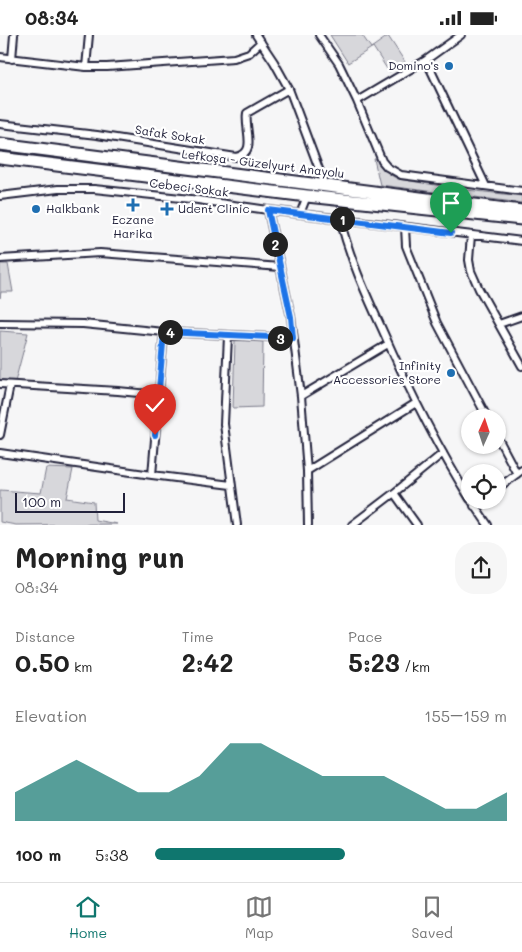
<!DOCTYPE html>
<html lang="en">
<head>
<meta charset="utf-8">
<style>
	:root { --surface:#fff; --page:#f6f6f6; --text:#222; --muted:#767676; --line:#e0e0e0; --accent:#0f766e }
	body { margin:0; font-family:Mali,sans-serif; background:var(--page); color:var(--text); height:100vh; display:flex; flex-direction:column; font-size:19px; white-space:nowrap }
	* { box-sizing:border-box; margin:0 }
	p { font-size:16px; color:var(--muted) }
	.icon { flex:none; width:28px; height:28px; fill:none; stroke:currentColor; stroke-width:2; stroke-linecap:round; stroke-linejoin:round }
	.map { position:relative; height:490px; overflow:hidden }
	.side { display:flex; flex-direction:column; background:var(--surface); flex:1 }
	.side>* { flex:none }
	.needle { width:32px; rotate:3deg }
	.tools { position:absolute; left:461px; top:374px; display:grid; gap:10px }
	.tools a { display:grid; place-items:center; width:45px; height:45px; border-radius:50%; background:var(--surface); box-shadow:0 1px 4px #0004; font-size:25px }
	.scale { position:absolute; left:15px; bottom:12px; width:110px; box-sizing:border-box; padding-left:5px; border:2px solid #22223b; border-top:0; font-size:14px; line-height:18px; white-space:nowrap; color:#22223b; -webkit-text-stroke:4px #fff; paint-order:stroke }
	.pin { position:absolute; display:grid; place-items:center; width:42px; height:42px; color:#fff; margin:-51px -21px; border-radius:50% 50% 50% 0; rotate:-45deg; box-shadow:0 0 5px #0007 }
	.pin .icon { rotate:45deg }
	.km { position:absolute; width:25px; height:25px; margin:-12px; border-radius:50%; background:#222; color:#fff; font-size:14px; line-height:25px; text-align:center }
	.round { display:grid; place-items:center; flex:none; width:52px; height:52px; border-radius:20px; background:var(--page) }
	.overview { display:flex; align-items:center; justify-content:space-between; height:85px; padding:0 15px }
	h1 { font-size:28px; font-weight:700; line-height:38px }
	.stats { display:grid; grid-template-columns:repeat(3,1fr); gap:8px; height:85px; padding:5px 15px }
	.stats div { display:grid; align-content:center }
	.stats b { font-size:25px; font-weight:700 }
	.stats small { font-size:14px; font-weight:400 }
	.stats p { font-size:14px }
	.chart { height:140px; padding:10px 15px }
	.chart p { display:flex; justify-content:space-between }
	.chart svg { width:100%; height:90px; margin-top:5px; fill:var(--accent); opacity:.7 }
	ul { padding:0 15px; list-style:none; font-size:16px }
	li { display:grid; grid-template-columns:80px 60px 1fr; align-items:center; height:38px }
	li i { height:12px; border-radius:6px; background:var(--accent) }
	.status { display:flex; justify-content:space-between; align-items:center; height:35px; padding:0 25px; background:var(--surface); direction:ltr }
	.status svg { height:14px; fill:currentColor }
	.tabs { display:flex; justify-content:space-around; align-items:center; height:70px; border-top:1px solid var(--line); background:var(--surface); font-size:14px; color:var(--muted) }
	.tabs a { display:grid; justify-items:center; gap:2px }
	.tabs .active { color:var(--accent) }
	.map>svg:first-child { display:block }
	.green { fill:#d7d7db; stroke:#7c7c8b }
	.lines { fill:none; stroke-linecap:round; stroke-linejoin:round }
	.street-casing { stroke:#22223b; stroke-width:10 }
	.highway-casing { stroke:#22223b; stroke-width:15 }
	.street { stroke:#fff; stroke-width:6 }
	.highway { stroke:#fff; stroke-width:11 }
	.route-casing { stroke:#fff; stroke-width:10 }
	.route { stroke:#1a73e8; stroke-width:6 }
	.poi-dot { fill:#1f6fb2; stroke:#fff; stroke-width:2 }
	.labels { text-anchor:middle; stroke-width:4.5; stroke-linejoin:round; paint-order:stroke }
	.poi-label { font-size:12px; fill:#22223b; stroke:#fff; text-anchor:end }
	.street-label { font-size:12px; fill:#22223b; stroke:#fff }
</style>
</head>
<body>
<div class="status"><b>08:34</b><svg viewBox="0 0 49 12"><path d="M0 12V9h3v3zM5 12V6h3v6zM10 12V3h3v9zM15 12V0h3v12zM26 1h20v11H26zM47 4h2v5h-2z"/></svg></div>
<div class="map">
<svg width="522" height="490" viewBox="0 0 522 490">
	<rect width="100%" height="100%" fill="#f6f6f7"/>
	<filter id="ink" filterUnits="userSpaceOnUse"><feTurbulence type="fractalNoise" baseFrequency=".02" numOctaves="2"/><feDisplacementMap in="SourceGraphic" scale="10" xChannelSelector="R" yChannelSelector="G"/><feConvolveMatrix kernelMatrix="1 2 1 2 8 2 1 2 1" color-interpolation-filters="sRGB"/></filter>
	<g filter="url(#ink)">
		<path class="green" d="M 330,0 L 362,0 L 371,13 L 388,1 L 405,27 L 389,37 L 373,12 L 348,28 Z
			M 374,124 L 379,124 C 384,134 387,139 398,144 L 466,155 L 522,161 L 522,168 L 380,150 Z
			M 0,229 L 8,229 L 13,257 L 1,257 L 0,263 Z
			M 0,296 L 28,298 L 15,347 L 0,346 Z
			M 235,305 L 263,307 L 262,372 L 233,373 Z
			M 46,433 L 73,434 L 67,463 L 94,467 L 95,485 L 117,489 L 16,490 L 0,487 L 0,455 L 41,458 Z"/>
		<g class="lines">
			<defs>
				<path id="street" d="M 256,0 L 274,27 L 289,54 L 325,150
					M 319,0 L 339,29 L 357,66 L 382,126 L 387,132 L 401,140 L 522,156
					M 0,22 L 86,32 L 107,32 L 234,23 L 249,18 L 261,7
					M 12,24 L 14,0
					M 426,25 L 486,151
					M 86,32 L 89,0
					M 357,66 L 426,25 L 461,0
					M 0,89 L 97,100 L 236,122 C 258,118 244,94 247,78 L 289,54
					M 0,161 L 58,154 L 94,154 L 191,164 L 268,175 L 522,206
					M 268,175 L 291,282 L 301,361 L 307,436 L 308,490
					M 300,179 L 307,161
					M 340,184 C 350,224 365,257 382,294 C 408,353 436,410 470,464
					M 405,192 L 406,211 L 437,288 L 487,382
					M 471,200 L 469,225 L 471,236 L 479,254 L 522,331
					M 0,224 L 100,218 L 280,232
					M 0,288 L 83,289 L 164,297 L 293,303
					M 499,289 L 522,281
					M 228,301 L 224,389 L 237,490
					M 0,349 L 118,356 L 159,360
					M 301,361 L 388,309
					M 0,400 L 10,350
					M 498,403 L 517,439
					M 0,418 L 152,440 L 231,450
					M 307,436 L 416,368
					M 152,440 L 164,297
					M 498,453 L 522,435
					M 394,458 L 417,490
					M 471,465 L 488,490
					M 474,471 L 481,465
					M 352,490 L 394,458 L 443,418"/>
				<path id="highway" d="M 0,109 L 522,176
					M 0,123 L 307,161 L 522,184"/>
			</defs>
			<use href="#street" class="street-casing"/>
			<use href="#highway" class="highway-casing"/>
			<use href="#street" class="street"/>
			<use href="#highway" class="highway"/>
		</g>
	</g>
	<g class="lines" filter="url(#ink)">
		<defs>
			<path id="route" d="M 155,400 L 164,297 L 293,303 L 291,282 L 268,175 L 451,198"/>
		</defs>
		<use href="#route" class="route-casing"/>
		<use href="#route" class="route"/>
	</g>
	<g class="poi-dot">
		<circle cx="449" cy="31" r="5"/>
		<path d="M130.5 162.5h5v5h5v5h-5v5h-5v-5h-5v-5h5z"/>
		<circle cx="36" cy="174" r="5"/>
		<path d="M164.5 166.5h5v5h5v5h-5v5h-5v-5h-5v-5h5z"/>
		<circle cx="451" cy="338" r="5"/>
	</g>
	<g class="labels">
		<g class="poi-label">
			<text x="439" y="35">Domino's</text>
			<text x="46" y="178" text-anchor="start">Halkbank</text>
			<text x="178" y="178" text-anchor="start">Udent Clinic</text>
			<text x="133" y="189" text-anchor="middle">Eczane<tspan x="133" dy="14">Harika</tspan></text>
			<text x="441" y="335">Infinity<tspan x="441" dy="14">Accessories Store</tspan></text>
		</g>
		<g class="street-label">
			<text transform="translate(170 100) rotate(9)" y="4">Safak Sokak</text>
			<text transform="translate(263 129) rotate(7)" y="4">Lefkoşa - Güzelyurt Anayolu</text>
			<text transform="translate(189 153) rotate(7)" y="4">Cebeci Sokak</text>
		</g>
	</g>
</svg>
<div class="tools">
<a><svg class="needle" viewBox="-14 -14 28 28"><path d="M0-13l5 13h-10z" fill="#e53935"/><path d="M0 13l5-13h-10z" fill="#767676"/></svg></a>
<a><svg class="icon" aria-label="locate" viewBox="0 0 24 24"><circle cx="12" cy="12" r="6"/><path d="M12 2v4M12 18v4M2 12h4M18 12h4"/></svg></a>
</div>
<div class="scale">100 m</div>
<div class="pin" style="left:451px;top:198px;background:#1e9e55"><svg class="icon" aria-label="arrive" viewBox="0 0 24 24"><path d="M6 21V4h12l-3 4 3 4H6"/></svg></div>
<div class="pin" style="left:155px;top:400px;background:#d93025"><svg class="icon" aria-label="check" viewBox="0 0 24 24"><path d="M5 12l5 5 9-10"/></svg></div>
<b class="km" style="left:342px;top:184px">1</b>
<b class="km" style="left:275px;top:209px">2</b>
<b class="km" style="left:280px;top:303px">3</b>
<b class="km" style="left:170px;top:297px">4</b>
</div>
<section class="side">
<div class="overview"><div><h1>Morning run</h1><p>08:34</p></div><a class="round"><svg class="icon" aria-label="share" viewBox="0 0 24 24"><path d="M12 15V3M7 8l5-5 5 5M5 13v7h14v-7"/></svg></a></div>
<div class="stats">
<div><p>Distance</p><b>0.50<small> km</small></b></div>
<div><p>Time</p><b>2:42</b></div>
<div><p>Pace</p><b>5:23<small> /km</small></b></div>
</div>
<div class="chart"><p><span>Elevation</span>155–159 m</p>
<svg viewBox="0 0 160 44" preserveAspectRatio="none"><path d="M0 44V30L10 22L20 14L30 22L40 30L50 30L60 22L70 6L80 6L90 14L100 22L110 22L120 22L130 30L140 38L150 38L160 30V44z"/></svg>
</div>
<ul>
<li><b>100 m</b>5:38<i style="width:54%"></i></li>
</ul>
</section>
<nav class="tabs">
<a class="active"><svg class="icon" aria-label="home" viewBox="0 0 24 24"><path d="M3 11l9-7 9 7M6 9v11h12V9"/></svg>Home</a>
<a><svg class="icon" aria-label="map" viewBox="0 0 24 24"><path d="M3 6l6-2 6 2 6-2v14l-6 2-6-2-6 2zM9 4v14M15 6v14"/></svg>Map</a>
<a><svg class="icon" aria-label="saved" viewBox="0 0 24 24"><path d="M7 4h10v16l-5-4-5 4z"/></svg>Saved</a>
</nav>
</body>
</html>
